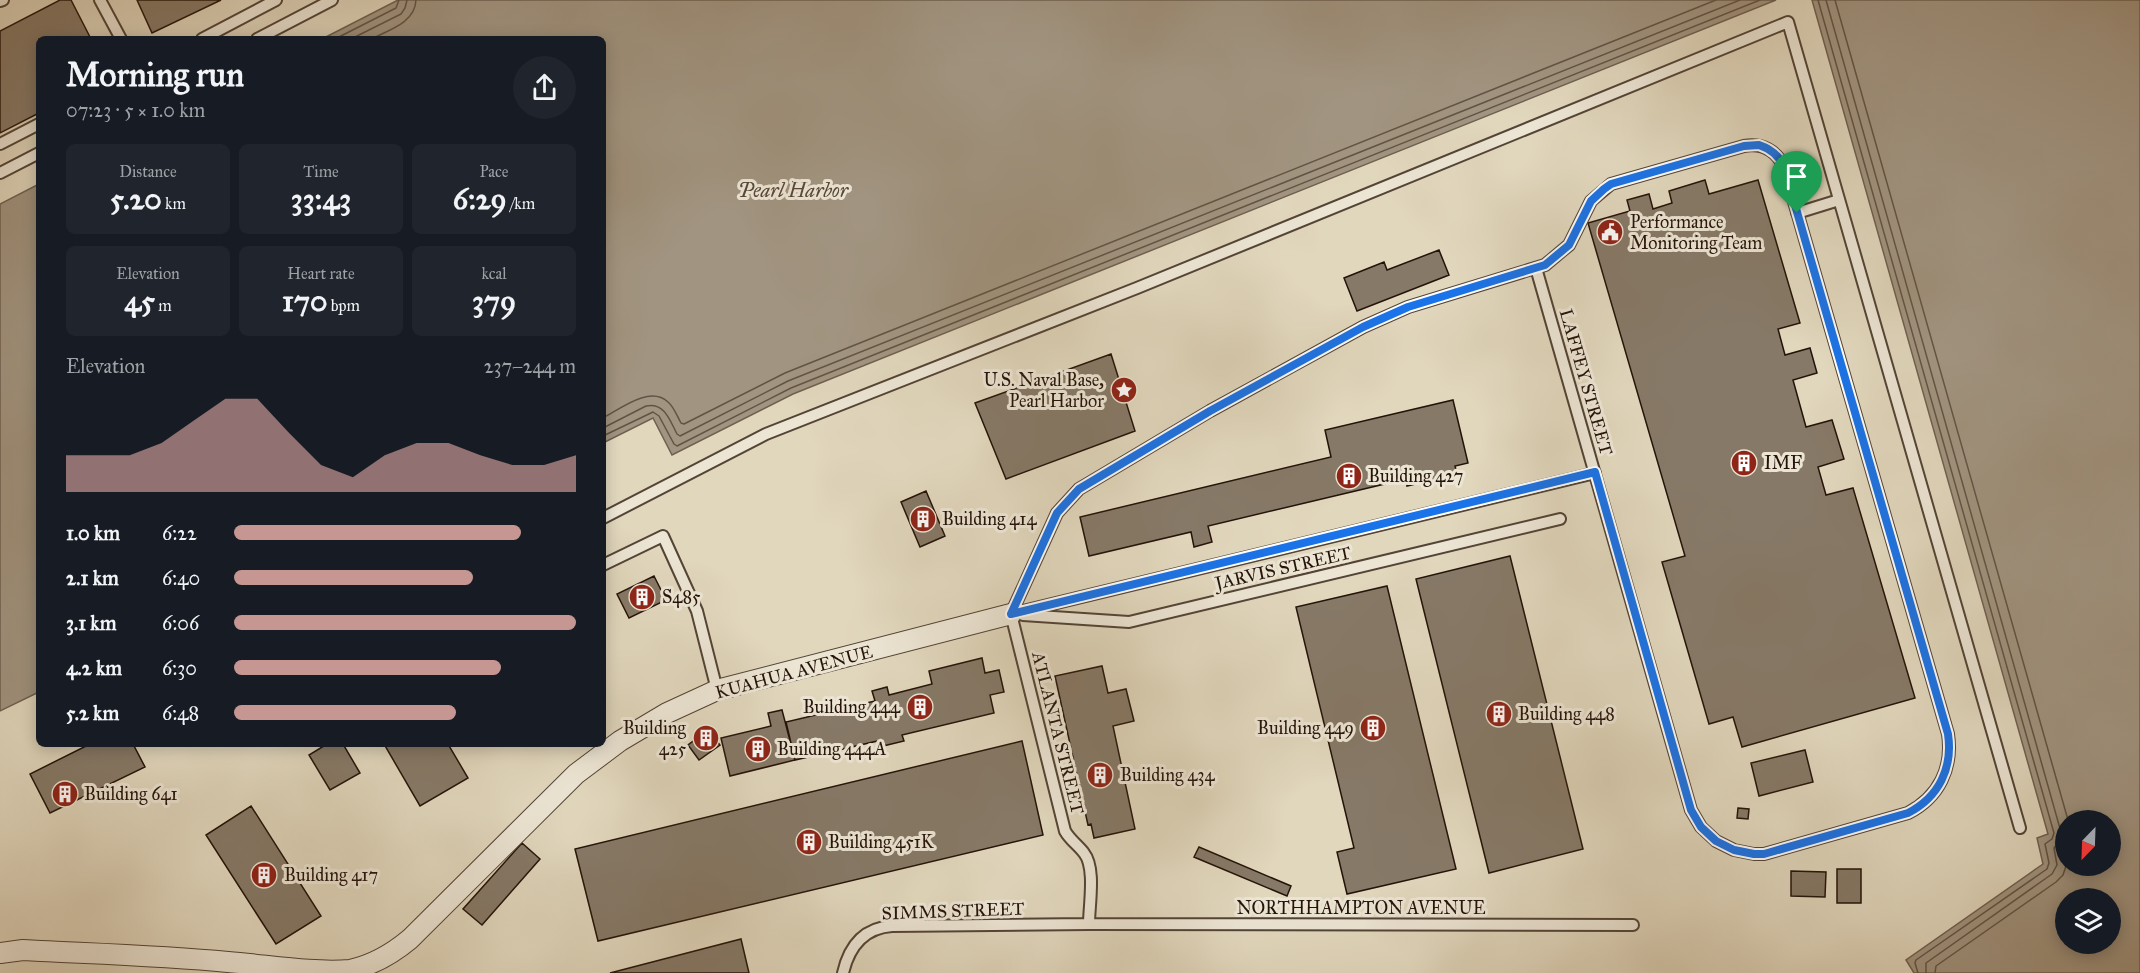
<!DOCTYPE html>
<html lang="en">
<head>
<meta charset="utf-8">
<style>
	:root { --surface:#171b24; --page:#20242c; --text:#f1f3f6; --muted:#9ea1a6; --accent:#c59692 }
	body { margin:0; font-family:"IM FELL Great Primer",serif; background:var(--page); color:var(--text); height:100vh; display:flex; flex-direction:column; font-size:22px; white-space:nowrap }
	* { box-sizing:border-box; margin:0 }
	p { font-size:20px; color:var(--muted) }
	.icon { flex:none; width:33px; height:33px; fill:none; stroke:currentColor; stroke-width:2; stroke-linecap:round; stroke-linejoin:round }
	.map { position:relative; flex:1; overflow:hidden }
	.sheet { position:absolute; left:36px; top:36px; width:570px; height:711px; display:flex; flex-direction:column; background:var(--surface); border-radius:9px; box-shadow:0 3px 15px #0003 }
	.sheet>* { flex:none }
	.needle { width:39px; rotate:203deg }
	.fabs { position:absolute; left:2055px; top:810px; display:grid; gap:12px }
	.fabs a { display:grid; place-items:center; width:66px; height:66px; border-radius:50%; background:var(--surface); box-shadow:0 3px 15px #0003; font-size:30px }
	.pin { position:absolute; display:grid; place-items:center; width:51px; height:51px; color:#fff; margin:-62px -26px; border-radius:50% 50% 50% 0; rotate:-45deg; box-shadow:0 0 6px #0007 }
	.pin .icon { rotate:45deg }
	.round { display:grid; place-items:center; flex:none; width:63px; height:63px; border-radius:32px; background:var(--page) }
	.overview { display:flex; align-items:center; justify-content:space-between; height:102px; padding:0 30px }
	h1 { font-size:33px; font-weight:800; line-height:45px }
	.metrics { display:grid; grid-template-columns:repeat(3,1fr); gap:9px; height:102px; padding:6px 30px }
	.metrics div { display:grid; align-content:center; border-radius:9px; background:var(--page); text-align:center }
	.metrics b { font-size:30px; font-weight:800 }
	.metrics small { font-size:16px; font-weight:400 }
	.metrics p { font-size:16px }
	.chart { height:168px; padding:12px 30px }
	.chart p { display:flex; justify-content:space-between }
	.chart svg { width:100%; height:108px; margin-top:6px; fill:var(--accent); opacity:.7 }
	ul { padding:0 30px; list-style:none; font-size:20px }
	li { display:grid; grid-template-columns:96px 72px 1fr; align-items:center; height:45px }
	li i { height:15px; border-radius:8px; background:var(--accent) }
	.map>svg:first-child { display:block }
	.water { fill:#a19480; stroke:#6f6050; stroke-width:1.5; fill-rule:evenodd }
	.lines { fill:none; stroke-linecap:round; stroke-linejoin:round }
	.shore { stroke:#625444; stroke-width:1.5 }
	.building { fill:#867967; stroke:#241309; stroke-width:1.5 }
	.service-casing { stroke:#534436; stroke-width:14 }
	.minor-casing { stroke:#534436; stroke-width:22 }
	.service { stroke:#ece5d4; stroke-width:10 }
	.minor { stroke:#ece5d4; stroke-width:20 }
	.route-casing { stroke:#fff; stroke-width:12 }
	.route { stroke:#1a73e8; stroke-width:8 }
	.labels { text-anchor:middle; stroke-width:6; stroke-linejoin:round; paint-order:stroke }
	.poi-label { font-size:18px; fill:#241309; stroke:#ece5d4; text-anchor:start }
	.street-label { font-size:18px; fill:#241309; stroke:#ece5d4 }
	.water-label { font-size:20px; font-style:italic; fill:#564739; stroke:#ece5d4 }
</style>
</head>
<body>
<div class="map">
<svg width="2140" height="973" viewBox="0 0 2140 973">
	<rect width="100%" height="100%" fill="#e1d7bd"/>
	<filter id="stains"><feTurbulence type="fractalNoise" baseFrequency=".00333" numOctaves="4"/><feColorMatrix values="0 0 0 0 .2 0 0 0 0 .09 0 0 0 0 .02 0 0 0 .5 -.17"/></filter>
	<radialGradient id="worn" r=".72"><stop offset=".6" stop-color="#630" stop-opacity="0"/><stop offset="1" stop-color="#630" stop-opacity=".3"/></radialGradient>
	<path class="water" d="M 398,0 L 1776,0 L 793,394 L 672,455 L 653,418 L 603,443 L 603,39 L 322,39 Z
		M 1812,0 L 2140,0 L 2140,973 L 1914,973 L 1906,960 L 2043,864 L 2037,838 L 2048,834 ZM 2066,820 L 2110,820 L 2110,866 L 2066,866 ZM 2066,898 L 2110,898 L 2110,944 L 2066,944 Z
		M 39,184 L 39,692 L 0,711 L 0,204 Z"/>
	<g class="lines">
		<path class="shore" d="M 1818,0 L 2054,833 L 2052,839 L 2045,844 L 2049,863 L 2047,869 L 1916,960 L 1915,963 L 1918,973
			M 1826,0 L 2061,832 L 2060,840 L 2054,848 L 2057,865 L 2052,874 L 1926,963 L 1926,973
			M 1835,0 L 2068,820
			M 335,39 L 396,8 L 399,0
			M 351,39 L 401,14 L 405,8 L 407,0
			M 371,39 C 389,30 415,23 416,0
			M 603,418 C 620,409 650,385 668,402 C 674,407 677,416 681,423 L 684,424 L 785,373 L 1716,0
			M 603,428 L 646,406 C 665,402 670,421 677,434 L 680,436 L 788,381 L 1740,0
			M 603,436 L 653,412 L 659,416 L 674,444 L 677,446 L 791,388 L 1760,0
			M 1935,973 L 1936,966 L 2056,882 L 2063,875 L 2066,866"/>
	</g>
	<path class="building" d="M 60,0 L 71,0 L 91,39 L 39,39 L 39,113 L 0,133 L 0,31 Z
		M 137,0 L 221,0 L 152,33 Z
		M 1705,180 L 1709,194 L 1758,180 L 1800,323 L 1778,329 L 1785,355 L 1810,348 L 1817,373 L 1793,380 L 1806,427 L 1832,420 L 1844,459 L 1818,467 L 1826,495 L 1853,488 L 1915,698 L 1742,747 L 1733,717 L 1709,724 L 1662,562 L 1685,556 L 1588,223 L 1630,211 L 1627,200 L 1649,194 L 1653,209 L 1672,203 L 1669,191 Z
		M 1439,250 L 1449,275 L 1357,311 L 1344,278 L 1384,262 L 1387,270 Z
		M 1111,354 L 1135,431 L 1006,479 L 975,403 Z
		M 1453,400 L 1468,463 L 1455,466 L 1457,474 L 1407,486 L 1406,479 L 1208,526 L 1212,542 L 1194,547 L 1191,532 L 1089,556 L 1080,517 L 1331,457 L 1325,430 Z
		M 926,491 L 945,536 L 920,547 L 901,502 Z
		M 1510,556 L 1583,849 L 1489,873 L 1416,579 Z
		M 654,576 L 666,600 L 629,618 L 617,594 Z
		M 1387,586 L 1456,869 L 1347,894 L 1337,852 L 1354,848 L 1296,607 Z
		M 982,658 L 985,673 L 999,670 L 1004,692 L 990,695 L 994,713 L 902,735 L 904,741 L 883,746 L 882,740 L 795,760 L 786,722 L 875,701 L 872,691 L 887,687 L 889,695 L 932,684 L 929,671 Z
		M 1102,666 L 1108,693 L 1126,689 L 1134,721 L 1113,726 L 1135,829 L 1094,838 L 1091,824 L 1088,825 L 1055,676 Z
		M 782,710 L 795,760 L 730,776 L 721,738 L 771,726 L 768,713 Z
		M 708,730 L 720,745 L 699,760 L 688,745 Z
		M 1022,741 L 1043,835 L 598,941 L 575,849 Z
		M 90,744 L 133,744 L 145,767 L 50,813 L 30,774 Z
		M 327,744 L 343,744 L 360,773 L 330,790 L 309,755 Z
		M 384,744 L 448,744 L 468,778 L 420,806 Z
		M 1805,750 L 1813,782 L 1759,796 L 1751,763 Z
		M 251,806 L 321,916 L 276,944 L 206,835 Z
		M 1738,808 L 1749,809 L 1748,819 L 1737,818 Z
		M 522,843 L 540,859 L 482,925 L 463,909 Z
		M 1199,847 L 1291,886 L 1287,896 L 1194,857 Z
		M 1837,869 L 1861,869 L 1861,903 L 1837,903 Z
		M 1791,871 L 1826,872 L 1825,897 L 1791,896 Z
		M 741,939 L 749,973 L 610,973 Z"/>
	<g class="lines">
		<defs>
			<path id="service" d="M 100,0 L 121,39
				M 0,1 L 3,0
				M 202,39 L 276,0
				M 257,39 L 332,0
				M 0,144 L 39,124
				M 0,173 L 39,153
				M 1797,213 L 1839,200
				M 603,518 L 766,434 L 1137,288 L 1788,22 L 2020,828
				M 603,565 L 663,536 L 697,611 L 717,690
				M 1011,614 L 1057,513 L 1079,489 L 1210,411 L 1363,327 L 1408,307 L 1545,265 L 1569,245 L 1591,201 L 1611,184 L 1744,146 C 1762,143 1776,150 1784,167 L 1948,734 C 1953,768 1939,797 1908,813 L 1764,854 L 1754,854 L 1734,850 L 1716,841 L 1701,827 L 1691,810 L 1536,268
				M 1011,614 L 1595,473
				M 1011,614 L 1065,831 C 1070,840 1078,845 1084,853 C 1096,868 1089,905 1089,924
				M 1023,615 L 1129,622 L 1560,519
				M 843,973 C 849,947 863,928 892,926 L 1089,924 L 1633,925"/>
			<path id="minor" d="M 0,953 L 23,950 L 41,951 C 103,954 166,956 228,962 C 268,965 311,973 350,970 C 374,965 392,954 410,939 L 576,774 L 620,741 L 667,713 L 717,690 L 1011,614"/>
		</defs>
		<use href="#service" class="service-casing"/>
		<use href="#minor" class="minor-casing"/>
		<use href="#service" class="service"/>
		<use href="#minor" class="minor"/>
	</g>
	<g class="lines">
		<defs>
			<path id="route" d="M 1759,145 C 1771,149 1779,155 1784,167 L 1948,734 C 1953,768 1939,797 1908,813 L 1764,854 L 1754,854 L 1734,850 L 1716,841 L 1701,827 L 1691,810 L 1595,472 L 1011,614 L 1057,513 L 1079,489 L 1210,411 L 1363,327 L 1408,307 L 1545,265 L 1569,245 L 1591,201 L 1604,189 L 1611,184 L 1744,146 Z"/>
		</defs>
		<use href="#route" class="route-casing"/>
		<use href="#route" class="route"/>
	</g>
	<defs>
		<symbol id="civic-disc" viewBox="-11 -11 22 22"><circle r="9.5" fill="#8f2418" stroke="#ece5d4"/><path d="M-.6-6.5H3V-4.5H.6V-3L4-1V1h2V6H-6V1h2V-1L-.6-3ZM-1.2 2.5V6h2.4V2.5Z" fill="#fff"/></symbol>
		<symbol id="sight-disc" viewBox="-11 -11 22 22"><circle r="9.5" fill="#8f2418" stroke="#ece5d4"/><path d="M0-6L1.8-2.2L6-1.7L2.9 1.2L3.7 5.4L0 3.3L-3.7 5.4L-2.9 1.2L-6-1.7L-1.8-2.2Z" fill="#fff"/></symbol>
		<symbol id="building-disc" viewBox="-11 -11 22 22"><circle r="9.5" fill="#8f2418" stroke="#ece5d4"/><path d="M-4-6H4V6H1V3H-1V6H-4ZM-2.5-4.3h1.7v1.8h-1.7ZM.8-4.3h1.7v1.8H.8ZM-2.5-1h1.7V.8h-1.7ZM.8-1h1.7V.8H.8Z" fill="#fff"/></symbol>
	</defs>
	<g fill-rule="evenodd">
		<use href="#civic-disc" x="1595" y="217" width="30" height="30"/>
		<use href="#sight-disc" x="1109" y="375" width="30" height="30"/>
		<use href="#building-disc" x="1729" y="448" width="30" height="30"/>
		<use href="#building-disc" x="1334" y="461" width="30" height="30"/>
		<use href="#building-disc" x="908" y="504" width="30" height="30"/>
		<use href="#building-disc" x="627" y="582" width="30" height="30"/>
		<use href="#building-disc" x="905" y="692" width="30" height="30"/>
		<use href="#building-disc" x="1484" y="699" width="30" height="30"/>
		<use href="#building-disc" x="1358" y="713" width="30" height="30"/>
		<use href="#building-disc" x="691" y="723" width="30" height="30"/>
		<use href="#building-disc" x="743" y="734" width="30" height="30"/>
		<use href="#building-disc" x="1085" y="760" width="30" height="30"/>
		<use href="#building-disc" x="50" y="779" width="30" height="30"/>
		<use href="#building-disc" x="794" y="827" width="30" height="30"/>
		<use href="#building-disc" x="249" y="860" width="30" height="30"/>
	</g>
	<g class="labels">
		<g class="poi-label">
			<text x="1630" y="228">Performance<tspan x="1630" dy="21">Monitoring Team</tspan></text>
			<text x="1104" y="386" text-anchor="end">U.S. Naval Base,<tspan x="1104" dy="21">Pearl Harbor</tspan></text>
			<text x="1764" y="469">IMF</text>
			<text x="1368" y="482">Building 427</text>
			<text x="942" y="525">Building 414</text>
			<text x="662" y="603">S485</text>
			<text x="900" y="713" text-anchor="end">Building 444</text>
			<text x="1518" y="720">Building 448</text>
			<text x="686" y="734" text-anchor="end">Building<tspan x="686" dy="21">425</tspan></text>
			<text x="1354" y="734" text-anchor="end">Building 449</text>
			<text x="777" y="755">Building 444A</text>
			<text x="1120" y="781">Building 434</text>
			<text x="84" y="800">Building 641</text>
			<text x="828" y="848">Building 451K</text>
			<text x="284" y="881">Building 417</text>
		</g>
		<g class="street-label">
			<text transform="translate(1586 382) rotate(74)" y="6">LAFFEY STREET</text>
			<text transform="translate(1283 568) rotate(-13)" y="6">JARVIS STREET</text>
			<text transform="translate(794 672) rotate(-15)" y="6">KUAHUA AVENUE</text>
			<text transform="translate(1058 733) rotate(76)" y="6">ATLANTA STREET</text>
			<text x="1361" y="914">NORTHHAMPTON AVENUE</text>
			<text transform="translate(953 911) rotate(-2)" y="6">SIMMS STREET</text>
		</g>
		<g class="water-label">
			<text x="793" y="197">Pearl Harbor</text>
		</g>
	</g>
	<rect width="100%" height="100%" filter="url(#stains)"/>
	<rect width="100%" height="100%" fill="url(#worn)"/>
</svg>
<div class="fabs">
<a><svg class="needle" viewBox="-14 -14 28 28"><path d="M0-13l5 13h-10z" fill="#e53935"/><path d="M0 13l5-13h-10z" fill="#9ea1a6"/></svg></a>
<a><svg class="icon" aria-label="layers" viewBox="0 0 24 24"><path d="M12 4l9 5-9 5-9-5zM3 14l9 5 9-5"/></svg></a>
</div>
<div class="pin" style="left:1797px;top:213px;background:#1e9e55"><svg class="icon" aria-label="arrive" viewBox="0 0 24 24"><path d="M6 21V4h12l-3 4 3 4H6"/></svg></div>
<section class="sheet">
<div class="overview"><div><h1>Morning run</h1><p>07:23 · 5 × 1.0 km</p></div><a class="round"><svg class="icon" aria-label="share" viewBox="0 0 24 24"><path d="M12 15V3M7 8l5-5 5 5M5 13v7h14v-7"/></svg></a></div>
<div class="metrics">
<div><p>Distance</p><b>5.20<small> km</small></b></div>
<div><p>Time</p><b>33:43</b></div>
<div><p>Pace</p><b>6:29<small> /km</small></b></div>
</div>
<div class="metrics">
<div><p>Elevation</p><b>45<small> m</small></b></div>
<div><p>Heart rate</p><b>170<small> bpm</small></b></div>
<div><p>kcal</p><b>379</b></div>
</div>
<div class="chart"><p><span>Elevation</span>237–244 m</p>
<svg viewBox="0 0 160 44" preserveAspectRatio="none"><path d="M0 44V29L10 29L20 29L30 24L40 15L50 6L60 6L70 20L80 33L90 38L100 29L110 24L120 24L130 29L140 33L150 33L160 29V44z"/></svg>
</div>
<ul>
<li><b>1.0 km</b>6:22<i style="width:84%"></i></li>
<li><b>2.1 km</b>6:40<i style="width:70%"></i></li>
<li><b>3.1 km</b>6:06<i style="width:100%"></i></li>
<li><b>4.2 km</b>6:30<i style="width:78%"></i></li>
<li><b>5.2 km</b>6:48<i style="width:65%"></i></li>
</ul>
</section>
</div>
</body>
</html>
